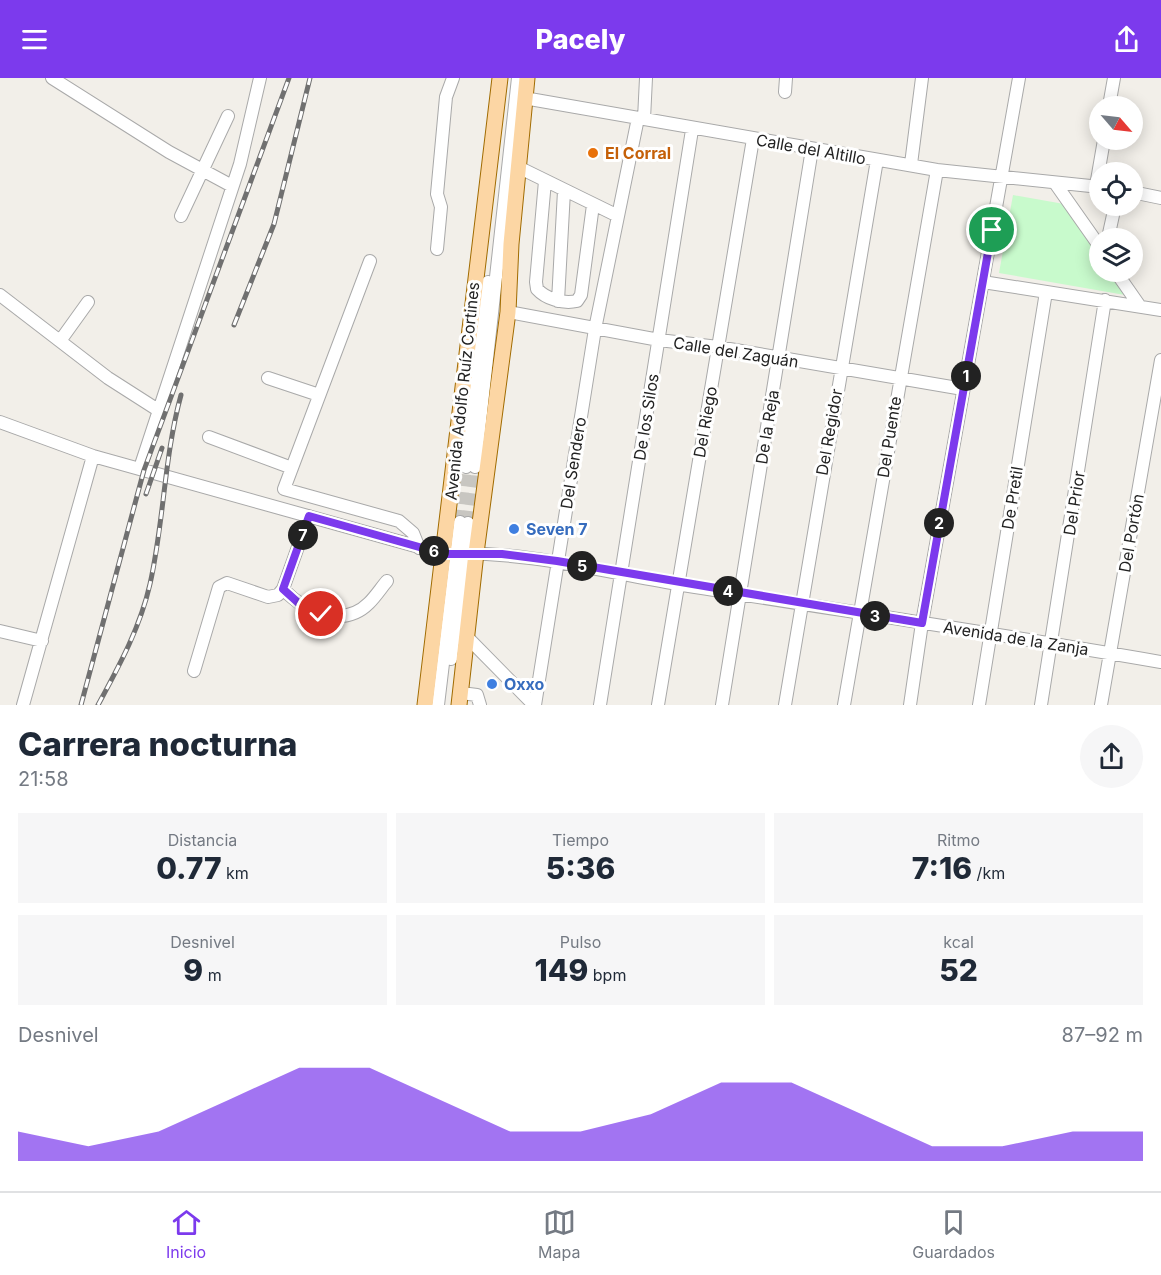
<!DOCTYPE html>
<html lang="es">
<head>
<meta charset="utf-8">
<style>
	:root { --surface:#fff; --page:#f6f6f7; --text:#1f2937; --muted:#747a83; --line:#e0e1e3; --accent:#7c3aed }
	body { margin:0; font-family:Inter,sans-serif; background:var(--page); color:var(--text); height:100vh; display:flex; flex-direction:column; font-size:22px; white-space:nowrap }
	* { box-sizing:border-box; margin:0 }
	p { font-size:20px; color:var(--muted) }
	.icon { flex:none; width:33px; height:33px; fill:none; stroke:currentColor; stroke-width:2; stroke-linecap:round; stroke-linejoin:round }
	.map { position:relative; height:627px; overflow:hidden }
	.sheet { display:flex; flex-direction:column; background:var(--surface); flex:1 }
	.sheet>* { flex:none }
	.needle { width:39px; rotate:118deg }
	.tools { position:absolute; left:1089px; top:18px; display:grid; gap:12px }
	.tools a { display:grid; place-items:center; width:54px; height:54px; border-radius:50%; background:var(--surface); box-shadow:0 3px 15px #0003; font-size:30px }
	.pin { position:absolute; display:grid; place-items:center; width:51px; height:51px; color:#fff; margin:-26px; border:3px solid #fff; border-radius:50%; box-shadow:0 2px 6px #0007 }
	.km { position:absolute; width:30px; height:30px; margin:-15px; border-radius:50%; background:#222; color:#fff; font-size:16px; line-height:30px; text-align:center }
	.round { display:grid; place-items:center; flex:none; width:63px; height:63px; border-radius:32px; background:var(--page) }
	.head { display:flex; align-items:center; justify-content:space-between; height:102px; padding:0 18px }
	h1 { font-size:33px; font-weight:800; line-height:45px }
	.stats { display:grid; grid-template-columns:repeat(3,1fr); gap:9px; height:102px; padding:6px 18px }
	.stats div { display:grid; align-content:center; border-radius:0px; background:var(--page); text-align:center }
	.stats b { font-size:30px; font-weight:800 }
	.stats small { font-size:16px; font-weight:400 }
	.stats p { font-size:16px }
	.chart { height:168px; padding:12px 18px }
	.chart p { display:flex; justify-content:space-between }
	.chart svg { width:100%; height:108px; margin-top:6px; fill:var(--accent); opacity:.7 }
	header { display:flex; justify-content:space-between; align-items:center; height:78px; padding:0 18px; background:var(--accent); color:#fff; font-size:27px; font-weight:800 }
	.dock { display:flex; justify-content:space-around; align-items:center; height:84px; border-top:2px solid var(--line); background:var(--surface); font-size:16px; color:var(--muted) }
	.dock a { display:grid; justify-items:center; gap:3px }
	.dock .on { color:var(--accent) }
	.map>svg:first-child { display:block }
	.park { fill:#c8facc }
	.lines { fill:none; stroke-linecap:round; stroke-linejoin:round }
	.minor-tunnel { stroke:#c8c6c1; stroke-width:12; stroke-dasharray:12 6; stroke-linecap:butt }
	.minor-casing { stroke:#a9a9a9; stroke-width:14 }
	.major-casing { stroke:#a06b00; stroke-width:17 }
	.minor { stroke:#fff; stroke-width:12 }
	.major { stroke:#fcd6a4; stroke-width:15 }
	.rail-casing { stroke:#707070; stroke-width:5 }
	.rail { stroke:#fff; stroke-width:3; stroke-dasharray:9; stroke-linecap:butt }
	.route-casing { stroke:#fff; stroke-width:12 }
	.route { stroke:#7c3aed; stroke-width:8 }
	.food-dot { fill:#e8710a; stroke:#fff; stroke-width:2 }
	.shop-dot { fill:#3f7fe0; stroke:#fff; stroke-width:2 }
	.labels { text-anchor:middle; stroke-width:6; stroke-linejoin:round; paint-order:stroke }
	.street-label { font-size:16px; fill:#222; stroke:#fff }
	.food-label { font-size:16px; font-weight:bold; fill:#c56008; stroke:#fff; text-anchor:start }
	.shop-label { font-size:16px; font-weight:bold; fill:#366cbe; stroke:#fff; text-anchor:start }
</style>
</head>
<body>
<header><svg class="icon" aria-label="menu" viewBox="0 0 24 24"><path d="M4 6h16M4 12h16M4 18h16"/></svg>Pacely<svg class="icon" aria-label="share" viewBox="0 0 24 24"><path d="M12 15V3M7 8l5-5 5 5M5 13v7h14v-7"/></svg></header>
<div class="map">
<svg width="1161" height="627" viewBox="0 0 1161 627">
	<rect width="100%" height="100%" fill="#f2efe9"/>
	<path class="park" d="M 1013,117 L 1064,126 L 1099,179 L 1100,194 L 1109,194 L 1125,217 L 999,195 Z"/>
	<g class="lines">
		<path class="minor-tunnel" d="M 460,444 L 466,389
			M 468,445 L 475,389"/>
		<defs>
			<path id="minor" d="M 52,0 L 169,74 L 232,108
				M 785,14 L 786,0
				M 524,20 L 937,92 L 1100,109
				M 1109,28 L 1114,0
				M 644,41 L 646,0
				M 911,86 L 922,0
				M 518,89 L 618,138
				M 545,103 L 536,204 L 537,211 C 546,221 563,226 577,223 L 581,217 L 593,127
				M 1055,105 L 1100,169
				M 1096,108 L 1104,62
				M 1132,114 L 1161,120
				M 181,138 L 228,38
				M 1108,160 L 1115,128
				M 437,171 L 441,129 L 437,116 L 446,19 L 453,0
				M 370,183 L 284,411 L 399,443 L 413,455 L 419,470
				M 1116,194 L 1139,227
				M 983,204 L 1161,232
				M 0,217 L 108,300 L 158,332
				M 558,223 L 564,113
				M 508,234 L 659,262 L 718,269 L 963,311
				M 60,263 L 88,224
				M 268,300 L 319,317
				M 0,344 L 93,378 L 444,476 C 523,472 599,493 677,506 C 838,532 1000,556 1161,584
				M 209,359 L 292,390
				M 466,389 L 488,204
				M 475,389 L 518,0
				M 140,390 L 240,86 L 260,0
				M 283,511 C 305,534 343,551 369,525 C 376,518 381,510 387,503
				M 0,553 L 42,563
				M 467,559 L 534,627
				M 451,581 L 468,445
				M 194,593 L 219,509 L 227,505 L 268,519 L 278,517 L 283,511 L 309,438
				M 461,615 L 477,617 L 480,627
				M 23,627 L 93,378
				M 438,627 L 460,444
				M 535,627 L 595,251 L 638,40
				M 600,627 L 692,52
				M 658,627 L 753,61
				M 722,627 L 812,71
				M 785,627 L 877,82
				M 844,627 L 937,92
				M 910,627 L 922,545 L 1019,0
				M 979,627 L 1046,214
				M 1041,627 L 1105,222
				M 1101,627 L 1161,282"/>
			<path id="major" d="M 425,627 L 500,0
				M 459,627 L 476,475 L 508,234 L 511,166 L 527,0"/>
		</defs>
		<use href="#minor" class="minor-casing"/>
		<use href="#major" class="major-casing"/>
		<use href="#minor" class="minor"/>
		<use href="#major" class="major"/>
		<defs>
			<path id="rail" d="M 234,247 L 274,146 L 310,0
				M 146,416 L 162,370
				M 81,627 L 144,392 L 289,0
				M 98,627 C 119,588 140,550 150,506 C 164,444 164,379 181,317"/>
		</defs>
		<use href="#rail" class="rail-casing"/>
		<use href="#rail" class="rail"/>
	</g>
	<g class="lines">
		<defs>
			<path id="route" d="M 321,536 L 304,530 L 283,511 L 309,438 L 444,476 L 502,476 L 557,483 L 922,545 L 992,152"/>
		</defs>
		<use href="#route" class="route-casing"/>
		<use href="#route" class="route"/>
	</g>
	<circle class="food-dot" cx="593" cy="75" r="6"/>
	<g class="shop-dot">
		<circle cx="514" cy="451" r="6"/>
		<circle cx="492" cy="606" r="6"/>
	</g>
	<g class="labels">
		<g class="street-label">
			<text transform="translate(811 71) rotate(10)" y="6">Calle del Altillo</text>
			<text transform="translate(736 274) rotate(9)" y="6">Calle del Zaguán</text>
			<text transform="translate(462 313) rotate(-84)" y="6">Avenida Adolfo Ruíz Cortines</text>
			<text transform="translate(646 339) rotate(-81)" y="6">De los Silos</text>
			<text transform="translate(705 344) rotate(-80)" y="6">Del Riego</text>
			<text transform="translate(767 349) rotate(-81)" y="6">De la Reja</text>
			<text transform="translate(829 354) rotate(-80)" y="6">Del Regidor</text>
			<text transform="translate(889 359) rotate(-81)" y="6">Del Puente</text>
			<text transform="translate(573 385) rotate(-81)" y="6">Del Sendero</text>
			<text transform="translate(1012 420) rotate(-81)" y="6">De Pretil</text>
			<text transform="translate(1074 425) rotate(-81)" y="6">Del Prior</text>
			<text transform="translate(1131 455) rotate(-80)" y="6">Del Portón</text>
			<text transform="translate(1016 560) rotate(9)" y="6">Avenida de la Zanja</text>
		</g>
		<g class="food-label">
			<text x="605" y="81">El Corral</text>
		</g>
		<g class="shop-label">
			<text x="526" y="457">Seven 7</text>
			<text x="504" y="612">Oxxo</text>
		</g>
	</g>
</svg>
<div class="tools">
<a><svg class="needle" viewBox="-14 -14 28 28"><path d="M0-13l5 13h-10z" fill="#e53935"/><path d="M0 13l5-13h-10z" fill="#747a83"/></svg></a>
<a><svg class="icon" aria-label="locate" viewBox="0 0 24 24"><circle cx="12" cy="12" r="6"/><path d="M12 2v4M12 18v4M2 12h4M18 12h4"/></svg></a>
<a><svg class="icon" aria-label="layers" viewBox="0 0 24 24"><path d="M12 4l9 5-9 5-9-5zM3 14l9 5 9-5"/></svg></a>
</div>
<div class="pin" style="left:992px;top:152px;background:#1e9e55"><svg class="icon" aria-label="arrive" viewBox="0 0 24 24"><path d="M6 21V4h12l-3 4 3 4H6"/></svg></div>
<div class="pin" style="left:321px;top:536px;background:#d93025"><svg class="icon" aria-label="check" viewBox="0 0 24 24"><path d="M5 12l5 5 9-10"/></svg></div>
<b class="km" style="left:966px;top:298px">1</b>
<b class="km" style="left:939px;top:445px">2</b>
<b class="km" style="left:875px;top:538px">3</b>
<b class="km" style="left:728px;top:513px">4</b>
<b class="km" style="left:582px;top:488px">5</b>
<b class="km" style="left:434px;top:473px">6</b>
<b class="km" style="left:303px;top:457px">7</b>
</div>
<section class="sheet">
<div class="head"><div><h1>Carrera nocturna</h1><p>21:58</p></div><a class="round"><svg class="icon" aria-label="share" viewBox="0 0 24 24"><path d="M12 15V3M7 8l5-5 5 5M5 13v7h14v-7"/></svg></a></div>
<div class="stats">
<div><p>Distancia</p><b>0.77<small> km</small></b></div>
<div><p>Tiempo</p><b>5:36</b></div>
<div><p>Ritmo</p><b>7:16<small> /km</small></b></div>
</div>
<div class="stats">
<div><p>Desnivel</p><b>9<small> m</small></b></div>
<div><p>Pulso</p><b>149<small> bpm</small></b></div>
<div><p>kcal</p><b>52</b></div>
</div>
<div class="chart"><p><span>Desnivel</span>87–92 m</p>
<svg viewBox="0 0 160 44" preserveAspectRatio="none"><path d="M0 44V32L10 38L20 32L30 19L40 6L50 6L60 19L70 32L80 32L90 25L100 12L110 12L120 25L130 38L140 38L150 32L160 32V44z"/></svg>
</div>
</section>
<nav class="dock">
<a class="on"><svg class="icon" aria-label="home" viewBox="0 0 24 24"><path d="M3 11l9-7 9 7M6 9v11h12V9"/></svg>Inicio</a>
<a><svg class="icon" aria-label="map" viewBox="0 0 24 24"><path d="M3 6l6-2 6 2 6-2v14l-6 2-6-2-6 2zM9 4v14M15 6v14"/></svg>Mapa</a>
<a><svg class="icon" aria-label="saved" viewBox="0 0 24 24"><path d="M7 4h10v16l-5-4-5 4z"/></svg>Guardados</a>
</nav>
</body>
</html>
